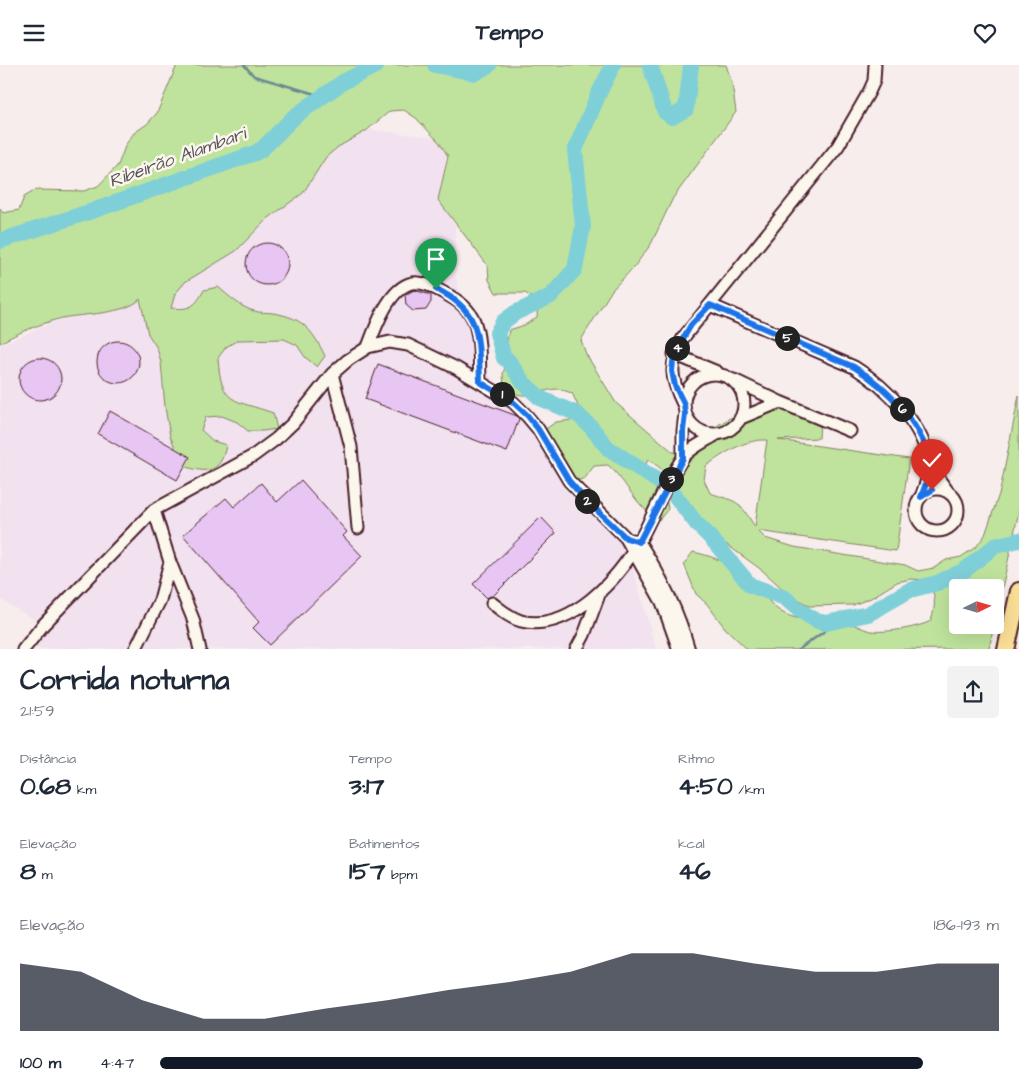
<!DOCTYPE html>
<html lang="pt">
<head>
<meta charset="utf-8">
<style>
	:root { --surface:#fff; --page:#f2f2f3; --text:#1f2937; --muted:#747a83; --accent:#111827 }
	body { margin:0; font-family:"Architects Daughter",sans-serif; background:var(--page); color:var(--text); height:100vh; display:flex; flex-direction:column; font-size:19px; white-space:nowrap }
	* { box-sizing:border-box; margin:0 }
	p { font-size:16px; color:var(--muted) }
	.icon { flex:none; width:28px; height:28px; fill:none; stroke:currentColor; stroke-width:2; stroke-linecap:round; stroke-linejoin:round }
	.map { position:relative; height:584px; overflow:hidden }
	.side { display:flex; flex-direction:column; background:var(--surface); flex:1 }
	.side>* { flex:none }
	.needle { width:32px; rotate:85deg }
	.tools { position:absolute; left:949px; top:514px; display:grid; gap:10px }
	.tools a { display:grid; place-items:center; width:55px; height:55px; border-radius:5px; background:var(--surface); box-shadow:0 5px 20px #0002; font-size:25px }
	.pin { position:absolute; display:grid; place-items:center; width:42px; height:42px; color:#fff; margin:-51px -21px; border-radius:50% 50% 50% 0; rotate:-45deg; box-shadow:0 0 5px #0007 }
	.pin .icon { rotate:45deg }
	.km { position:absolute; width:25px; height:25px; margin:-12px; border-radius:50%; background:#222; color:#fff; font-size:14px; line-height:25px; text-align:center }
	.round { display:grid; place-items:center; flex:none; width:52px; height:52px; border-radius:5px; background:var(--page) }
	.overview { display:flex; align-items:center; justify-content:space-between; height:85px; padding:0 20px }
	h1 { font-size:28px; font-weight:800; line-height:38px }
	.metrics { display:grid; grid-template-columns:repeat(3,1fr); gap:8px; height:85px; padding:5px 20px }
	.metrics div { display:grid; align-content:center }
	.metrics b { font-size:25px; font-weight:800 }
	.metrics small { font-size:14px; font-weight:400 }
	.metrics p { font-size:14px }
	.chart { height:140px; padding:10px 20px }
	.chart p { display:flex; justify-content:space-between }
	.chart svg { width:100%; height:90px; margin-top:5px; fill:var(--accent); opacity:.7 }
	ul { padding:0 20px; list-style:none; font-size:16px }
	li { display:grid; grid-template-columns:80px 60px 1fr; align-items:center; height:38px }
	li i { height:12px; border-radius:6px; background:var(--accent) }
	header { display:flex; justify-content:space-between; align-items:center; height:65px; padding:0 20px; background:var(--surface); font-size:22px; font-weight:800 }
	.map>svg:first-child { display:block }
	.built { fill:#f2e1ef }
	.green { fill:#bfe39c; stroke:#848164; fill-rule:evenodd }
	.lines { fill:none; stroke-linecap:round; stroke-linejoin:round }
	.stream { stroke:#6a8993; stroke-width:2.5 }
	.river { stroke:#7fcfd9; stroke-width:16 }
	.building { fill:#e7c6f3; stroke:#4a1f2b }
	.minor-casing { stroke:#4a1f2b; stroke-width:15 }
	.highway-casing { stroke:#4a1f2b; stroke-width:20 }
	.minor { stroke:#fbf7ec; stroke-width:11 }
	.highway { stroke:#fbdf96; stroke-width:16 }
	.route-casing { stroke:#fff; stroke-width:10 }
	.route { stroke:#1a73e8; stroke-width:6 }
	.labels { text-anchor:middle; stroke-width:5; stroke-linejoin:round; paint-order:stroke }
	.water-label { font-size:18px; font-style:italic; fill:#5a545f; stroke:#fbf7ec }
</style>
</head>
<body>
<header><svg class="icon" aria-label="menu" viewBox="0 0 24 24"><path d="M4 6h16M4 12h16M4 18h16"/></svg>Tempo<svg class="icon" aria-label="heart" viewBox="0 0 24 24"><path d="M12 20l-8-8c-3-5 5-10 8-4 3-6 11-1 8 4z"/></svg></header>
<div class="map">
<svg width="1019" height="585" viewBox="0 0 1019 585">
	<rect width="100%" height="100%" fill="#f7eded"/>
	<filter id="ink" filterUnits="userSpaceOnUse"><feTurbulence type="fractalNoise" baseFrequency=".02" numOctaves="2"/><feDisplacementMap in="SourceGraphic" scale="10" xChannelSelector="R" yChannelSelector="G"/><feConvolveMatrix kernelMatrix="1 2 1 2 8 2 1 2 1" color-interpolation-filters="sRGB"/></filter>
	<g filter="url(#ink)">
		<path class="built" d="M 323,59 L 453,75 L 456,213 L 477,286 L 507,341 L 525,355 L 564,423 L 628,486 L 656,584 L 14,584 L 36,556 L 0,534 L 0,280 L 225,185 Z"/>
		<path class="green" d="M 177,0 L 726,0 L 732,18 L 736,47 L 673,133 L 651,179 L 634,202 L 612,225 L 581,275 L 586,289 L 616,338 L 673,387 L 687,389 L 702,385 L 712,373 L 718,360 L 730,353 L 759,344 L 788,344 L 820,356 L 819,373 L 778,375 L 909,394 L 896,486 L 758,466 L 765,473 L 794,482 L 905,500 L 918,506 L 934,503 L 946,495 L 961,492 L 976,482 L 985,470 L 1000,426 L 1019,330 L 1019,446 L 995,555 L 995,522 L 958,522 L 958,560 L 994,560 L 989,584 L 748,585 L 725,563 L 707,539 L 696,529 L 684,499 L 693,487 C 718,492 737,502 756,520 C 765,530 772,543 785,549 C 800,557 826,555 842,557 C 852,557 861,564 871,566 C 886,568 917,563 931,556 C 936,540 936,530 928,515 L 911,514 L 897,517 L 871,533 L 853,540 L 809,541 L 785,526 L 763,506 L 704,463 L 679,425 L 659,402 L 648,394 L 643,407 L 665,427 L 668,444 L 659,455 C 634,440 628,418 608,400 L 594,401 L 585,413 L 571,418 L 544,365 L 556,357 L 572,355 L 578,341 L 572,328 C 567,327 562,324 557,324 C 533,326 527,338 504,322 L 503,308 L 508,294 L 506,280 L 509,265 L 525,260 L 537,252 L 538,236 L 525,228 L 496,228 L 489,215 L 488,201 L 438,135 L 448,91 L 439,77 L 416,53 L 404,45 L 390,46 L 366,66 L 338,82 L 326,92 L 303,128 L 266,155 L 236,186 L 185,217 L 175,229 L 171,243 C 190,245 195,242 204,225 L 218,222 C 229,231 240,242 254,246 C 260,248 267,247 273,248 C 304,253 312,265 325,291 L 317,302 L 305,292 L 297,280 L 284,274 L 238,275 L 226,282 L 218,293 C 221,341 234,334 273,348 L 277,364 L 263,366 L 248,366 L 237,357 L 222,351 L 206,352 L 201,365 L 213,376 L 226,380 C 221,408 208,409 183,401 L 170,371 L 165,342 L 161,297 L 157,283 L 148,269 L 140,234 C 127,249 81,249 62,253 C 40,259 19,267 0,278 L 0,143 L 3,148 L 19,145 L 24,132 L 36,125 L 84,126 L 98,121 L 118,100 L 126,79 L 134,68 L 147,59 L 157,48 ZM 767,375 L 755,462 C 738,435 741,438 710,428 L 704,415 L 706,401 C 725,388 744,374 767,375 Z"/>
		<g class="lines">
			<path class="stream" d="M 244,0 L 254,11 L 322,31
				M 798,585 L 839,556"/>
			<path class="river" d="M 435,0 L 475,8 L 489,0
				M 613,0 L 599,28 L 575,85 L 583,161 L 575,204 L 551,231 L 515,248 L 503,257 L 497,268 L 504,293 L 508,295 L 523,317 L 540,333 L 577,349 L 591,362 L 608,383 L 670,424 L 696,458 L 711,473 L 750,520 L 785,533 L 799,545 L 817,556 L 826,558 L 868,549 L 910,525 L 937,518 L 965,505 L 995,481 L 1019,475
				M 650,0 L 665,47 L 672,52 L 686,44 L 691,0
				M 0,176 L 95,145 L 255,88 L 262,84 L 295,51 L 343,17 L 377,0"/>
		</g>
		<path class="building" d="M246 199a21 21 0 1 1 42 0a21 21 0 1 1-42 0Z
			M 414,225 L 431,230 L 431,237 L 426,245 L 413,246 L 406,240 L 405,230 Z
			M97 297a21 21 0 1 1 42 0a21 21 0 1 1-42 0Z
			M19 314a21 21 0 1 1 42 0a21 21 0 1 1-42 0Z
			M 378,299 L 517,351 L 519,354 L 507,387 L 365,334 Z
			M 110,346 L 190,392 L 177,415 L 98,369 Z
			M 301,415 L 347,467 L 343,471 L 362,491 L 270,580 L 253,563 L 259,557 L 183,470 L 226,433 L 234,442 L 261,418 L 277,437 Z
			M 541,452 L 556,468 L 493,531 L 487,533 L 473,519 Z"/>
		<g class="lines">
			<defs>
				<path id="minor" d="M 710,240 L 854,302 C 885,321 927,362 929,402 C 929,412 925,422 921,432
					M 368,282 C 375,263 389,223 412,218 C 423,216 435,223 444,228 C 456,234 469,243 474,256 C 481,275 479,297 480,317
					M 674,289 L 717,307
					M684 339a30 30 0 1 1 60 0a30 30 0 1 1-60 0Z
					M 332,309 L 351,382 L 358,463
					M 734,315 L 780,337
					M 683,339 C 670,313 669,299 683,273 L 838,81 L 869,27 L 874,16 L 875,0
					M 741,353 L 780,337 L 850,366
					M 683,393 L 683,366 L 685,349
					M 929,401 L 949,428
					M916 445a21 21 0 1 1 42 0a21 21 0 1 1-42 0Z
					M 633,475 L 639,477 C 661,511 678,546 689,585
					M 170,497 L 193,554 L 200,585
					M 492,538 C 501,545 510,553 521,556 C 570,568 619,513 640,475 C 655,448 665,418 683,393 C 690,383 706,376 717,369
					M 23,585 L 43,560 L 154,445 L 253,391 L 276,374 L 293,358 L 332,309 L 348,295 L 368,282 L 390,277 L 408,280 L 456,303 L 513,337 L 527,351 L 538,364 L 569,416 L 626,473 L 662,537 L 679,585
					M 135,585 L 160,535 L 170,497 L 154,445
					M 576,585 L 584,570 L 600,527"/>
				<path id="highway" d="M 1006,585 L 1019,526"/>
			</defs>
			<use href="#minor" class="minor-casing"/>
			<use href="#highway" class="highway-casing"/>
			<use href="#minor" class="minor"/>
			<use href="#highway" class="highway"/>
		</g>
	</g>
	<g class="lines" filter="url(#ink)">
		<defs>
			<path id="route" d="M 436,224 C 482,246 478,271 480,317 L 513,337 L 527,350 L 538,364 L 569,416 L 583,432 L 626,473 L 639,477 L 683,393 L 683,366 L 685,349 L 684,339 L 675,321 L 672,306 L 674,289 L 691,260 L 710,240 L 854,302 C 885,321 927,362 929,402 C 929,412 925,422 921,432 L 932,425"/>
		</defs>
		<use href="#route" class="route-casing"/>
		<use href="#route" class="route"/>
	</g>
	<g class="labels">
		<g class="water-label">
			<text transform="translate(177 92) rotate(-20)" y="6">Ribeirão Alambari</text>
		</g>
	</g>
</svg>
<div class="tools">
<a><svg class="needle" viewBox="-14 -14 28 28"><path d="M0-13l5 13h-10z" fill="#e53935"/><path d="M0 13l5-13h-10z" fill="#747a83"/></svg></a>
</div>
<div class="pin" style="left:436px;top:224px;background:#1e9e55"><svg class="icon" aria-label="arrive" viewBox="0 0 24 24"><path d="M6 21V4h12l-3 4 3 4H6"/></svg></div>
<div class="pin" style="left:932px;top:425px;background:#d93025"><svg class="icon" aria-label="check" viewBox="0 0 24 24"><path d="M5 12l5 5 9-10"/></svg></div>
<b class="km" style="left:502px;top:329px">1</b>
<b class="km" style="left:587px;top:436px">2</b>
<b class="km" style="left:671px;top:414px">3</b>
<b class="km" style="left:677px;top:283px">4</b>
<b class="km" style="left:787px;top:273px">5</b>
<b class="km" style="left:902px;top:344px">6</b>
</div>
<section class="side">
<div class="overview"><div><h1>Corrida noturna</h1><p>21:59</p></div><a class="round"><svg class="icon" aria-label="share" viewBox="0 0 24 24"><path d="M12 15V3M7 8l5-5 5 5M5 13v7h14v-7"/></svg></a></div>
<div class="metrics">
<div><p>Distância</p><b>0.68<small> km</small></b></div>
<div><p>Tempo</p><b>3:17</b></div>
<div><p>Ritmo</p><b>4:50<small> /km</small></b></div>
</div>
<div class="metrics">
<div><p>Elevação</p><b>8<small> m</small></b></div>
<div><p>Batimentos</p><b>157<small> bpm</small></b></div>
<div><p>kcal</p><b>46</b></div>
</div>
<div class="chart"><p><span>Elevação</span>186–193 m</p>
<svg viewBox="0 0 160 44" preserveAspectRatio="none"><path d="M0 44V11L10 15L20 29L30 38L40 38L50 33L60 29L70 24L80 20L90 15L100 6L110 6L120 11L130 15L140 15L150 11L160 11V44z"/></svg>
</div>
<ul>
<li><b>100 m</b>4:47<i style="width:91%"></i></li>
</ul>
</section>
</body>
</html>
